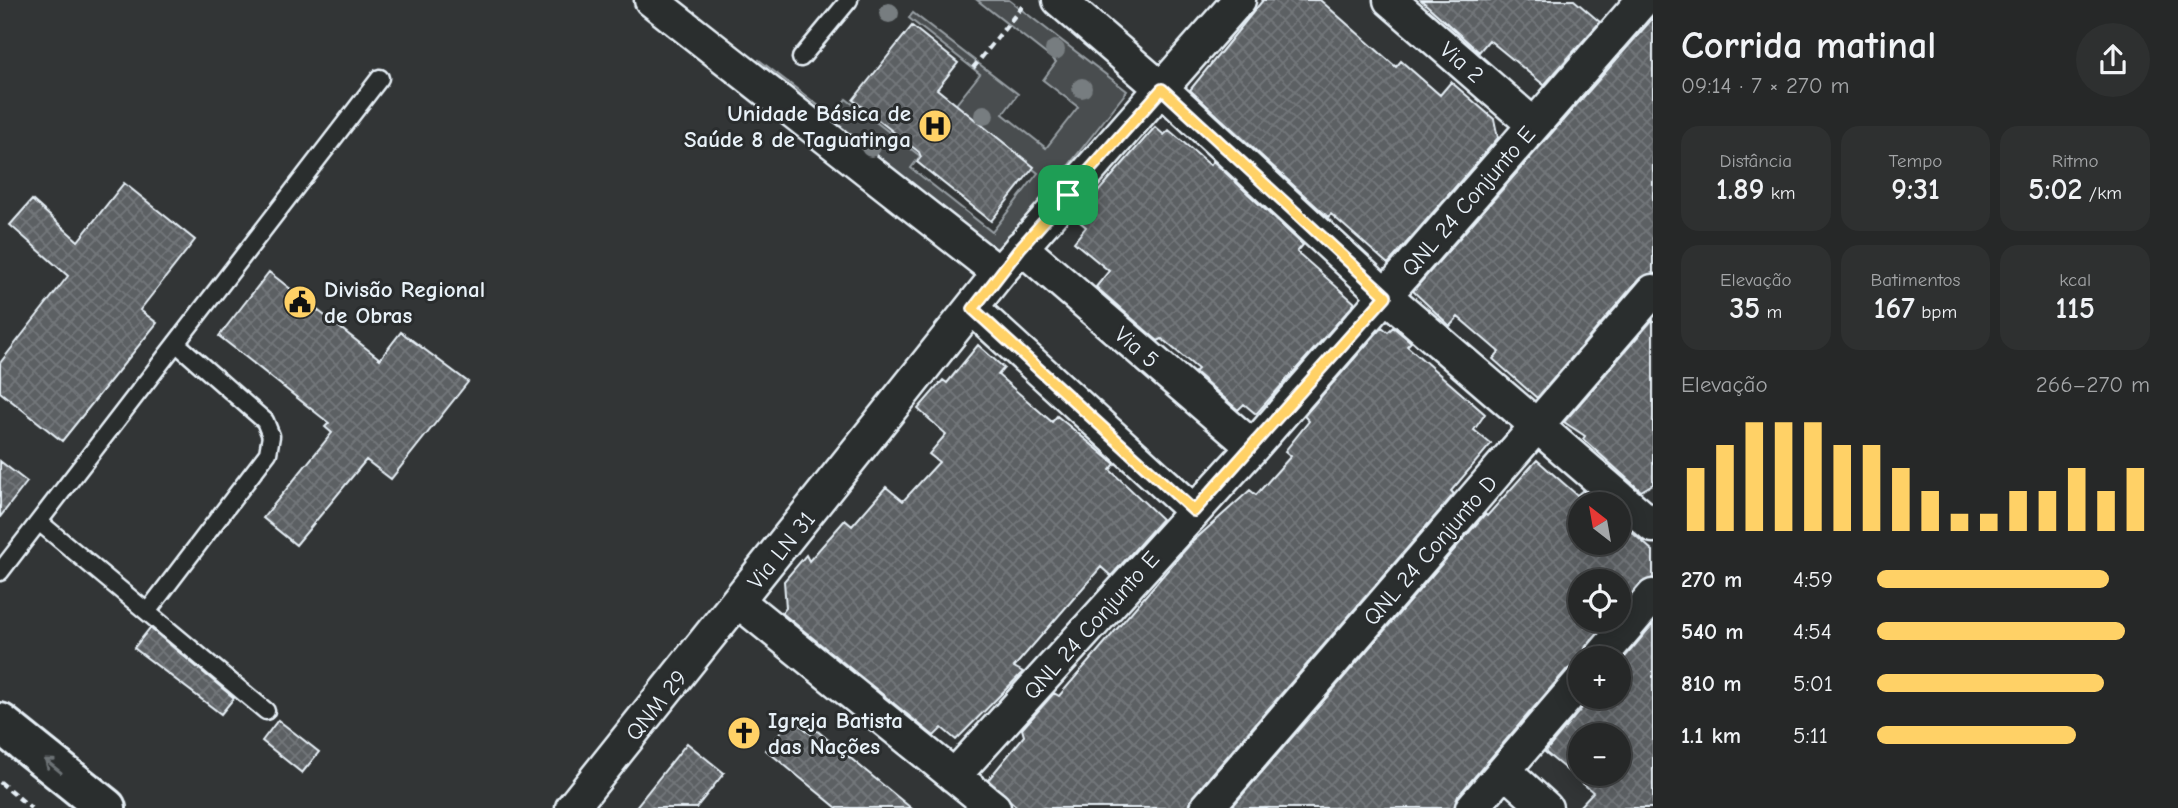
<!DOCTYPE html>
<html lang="pt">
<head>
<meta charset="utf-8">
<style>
	:root { --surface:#262828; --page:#2e3030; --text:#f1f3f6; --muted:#a4a6a8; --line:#424445; --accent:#ffd166 }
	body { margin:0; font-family:"Comic Neue",sans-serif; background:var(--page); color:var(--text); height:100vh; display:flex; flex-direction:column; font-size:26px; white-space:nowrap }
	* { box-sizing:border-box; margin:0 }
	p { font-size:23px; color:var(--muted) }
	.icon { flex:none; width:38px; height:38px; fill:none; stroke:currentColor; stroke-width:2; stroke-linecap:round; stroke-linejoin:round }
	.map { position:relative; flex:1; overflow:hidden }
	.panel { display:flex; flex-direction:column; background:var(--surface); width:525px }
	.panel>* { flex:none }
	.needle { width:46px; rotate:329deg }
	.fabs { position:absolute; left:1568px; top:492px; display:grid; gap:14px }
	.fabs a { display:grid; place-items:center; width:63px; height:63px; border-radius:50%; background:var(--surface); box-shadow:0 4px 18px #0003,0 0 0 2px var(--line); font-size:35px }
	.pin { position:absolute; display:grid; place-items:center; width:60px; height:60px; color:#fff; margin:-30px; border-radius:14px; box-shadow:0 4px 10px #0006 }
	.round { display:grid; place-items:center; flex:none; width:74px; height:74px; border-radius:37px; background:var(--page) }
	.headline { display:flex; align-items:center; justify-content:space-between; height:119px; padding:0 28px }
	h1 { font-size:38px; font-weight:700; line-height:52px }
	.stats { display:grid; grid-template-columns:repeat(3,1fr); gap:10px; height:119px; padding:7px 28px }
	.stats div { display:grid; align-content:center; border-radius:18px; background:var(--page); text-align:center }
	.stats b { font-size:30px; font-weight:700 }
	.stats small { font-size:19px; font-weight:400 }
	.stats p { font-size:19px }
	.chart { height:196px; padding:14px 28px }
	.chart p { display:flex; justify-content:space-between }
	.chart svg { width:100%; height:126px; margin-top:7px; stroke:var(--accent); stroke-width:6 }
	ul { padding:0 28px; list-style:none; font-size:23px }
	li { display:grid; grid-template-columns:112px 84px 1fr; align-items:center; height:52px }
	li i { height:18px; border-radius:9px; background:var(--accent) }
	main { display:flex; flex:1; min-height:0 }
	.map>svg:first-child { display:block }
	.green { fill:#494d4f; stroke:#989fa4; stroke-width:2 }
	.building { fill:url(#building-cross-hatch); stroke:#e8f1f8; stroke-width:2; fill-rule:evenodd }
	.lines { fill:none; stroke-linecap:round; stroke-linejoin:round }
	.service-casing { stroke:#e8f1f8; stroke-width:21 }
	.minor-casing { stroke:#e8f1f8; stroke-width:37 }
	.secondary-casing { stroke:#e8f1f8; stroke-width:44 }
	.path { stroke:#e8f1f8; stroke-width:4.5; stroke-dasharray:7 5; stroke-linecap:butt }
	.service { stroke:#2a2d2e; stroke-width:16 }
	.minor { stroke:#2a2d2e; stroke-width:32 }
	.secondary { stroke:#2a2d2e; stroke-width:38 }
	.tree { fill:#777d80 }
	.oneway { stroke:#6c7275 }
	.route-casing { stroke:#fff; stroke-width:14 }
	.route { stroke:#ffd166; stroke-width:9 }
	.labels { text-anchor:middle; stroke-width:6; stroke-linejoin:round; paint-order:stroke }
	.street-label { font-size:23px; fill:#e8f1f8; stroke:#2a2d2e }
	.poi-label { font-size:23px; font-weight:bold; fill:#e8f1f8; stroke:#2a2d2e; text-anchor:start }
</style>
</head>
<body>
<main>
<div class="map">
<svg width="1653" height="808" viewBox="0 0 1653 808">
	<defs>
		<pattern id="building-cross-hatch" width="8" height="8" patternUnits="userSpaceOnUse" patternTransform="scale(1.75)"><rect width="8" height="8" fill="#5c6063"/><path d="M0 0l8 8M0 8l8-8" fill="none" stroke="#73777a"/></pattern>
	</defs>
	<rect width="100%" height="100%" fill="#323536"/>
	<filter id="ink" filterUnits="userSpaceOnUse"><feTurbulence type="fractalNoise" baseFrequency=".0143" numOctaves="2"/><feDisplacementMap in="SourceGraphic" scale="14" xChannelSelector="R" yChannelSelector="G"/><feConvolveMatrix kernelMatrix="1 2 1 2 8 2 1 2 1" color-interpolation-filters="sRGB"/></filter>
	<g filter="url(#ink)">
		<path class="green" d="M 977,0 L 1009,0 L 1127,91 L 992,263 L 749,73 L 759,60 L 832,116 L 846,99 L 920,156 L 911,168 L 992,232 L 1038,173 L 954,107 L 980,74 L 909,18 L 913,13 L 1018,94 L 1003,114 L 1046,148 L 1078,107 L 1043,80 L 1056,62 Z"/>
		<path class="building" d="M 1263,0 L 1320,0 L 1396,67 L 1401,61 L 1440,95 L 1451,82 L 1494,119 L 1498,138 L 1388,264 L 1331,214 L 1328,217 L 1190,90 Z
			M 1421,0 L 1574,0 L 1600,22 L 1544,85 L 1489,40 L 1479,52 Z
			M 1653,18 L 1653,273 L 1639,279 L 1537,398 L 1493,359 L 1499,352 L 1458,317 L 1450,326 L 1413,291 Z
			M 912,26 L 958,63 L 937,89 L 1034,167 L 991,221 L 917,162 L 921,157 L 919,152 L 853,100 Z
			M 1155,127 L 1164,135 L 1169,130 L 1210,165 L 1213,161 L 1303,245 L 1297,252 L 1355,303 L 1256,414 L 1244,404 L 1238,410 L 1195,372 L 1198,369 L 1162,339 L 1158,341 L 1096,287 L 1109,271 L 1074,242 L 1086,227 L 1075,218 Z
			M 124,183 L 195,240 L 140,310 L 157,323 L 62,441 L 0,392 L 0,363 L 68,276 L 10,225 L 32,200 L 78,241 Z
			M 269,272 L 380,359 L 401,332 L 468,382 L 391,479 L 366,460 L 296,545 L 263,518 L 332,433 L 325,427 L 329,423 L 219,336 Z
			M 1653,319 L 1653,484 L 1641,491 L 1583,439 L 1585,436 L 1564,422 Z
			M 1382,327 L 1388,332 L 1393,327 L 1411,342 L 1407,346 L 1485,414 L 1474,430 L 1491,444 L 1451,491 L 1454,494 L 1193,796 L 1189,808 L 1018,808 L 988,780 L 1024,736 L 1022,729 L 1054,693 L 1059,696 L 1191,543 L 1250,490 L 1256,495 L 1291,456 L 1285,451 L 1309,421 L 1304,416 Z
			M 978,345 L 1004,368 L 998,375 L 1052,422 L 1057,416 L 1115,464 L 1110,470 L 1162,519 L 1111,576 L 1101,567 L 1014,667 L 1023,672 L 956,740 L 942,728 L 934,736 L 782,613 L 786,608 L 784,581 L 806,555 L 809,561 L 845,520 L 852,526 L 886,487 L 903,501 L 939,462 L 929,454 L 946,434 L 918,409 L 943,380 L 947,383 Z
			M 1537,460 L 1577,495 L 1583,490 L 1599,504 L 1580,504 L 1580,542 L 1619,542 L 1619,521 L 1653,551 L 1653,578 L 1640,584 L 1619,608 L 1619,581 L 1580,581 L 1580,620 L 1609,620 L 1586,646 L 1580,664 L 1566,670 L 1458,796 L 1454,808 L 1231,808 L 1485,514 L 1487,516 Z
			M 0,461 L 27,482 L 0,517 Z
			M 1653,624 L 1653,808 L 1578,808 L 1593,792 L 1545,752 L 1592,696 L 1619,696 L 1619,664 ZM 1580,735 L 1619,735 L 1619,774 L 1580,774 Z
			M 150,628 L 234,698 L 221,714 L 134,648 Z
			M 792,718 L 811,734 L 815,729 L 911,808 L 837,808 L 766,750 Z
			M 278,720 L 319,752 L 302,773 L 262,741 Z
			M 687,743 L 724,773 L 696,808 L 635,808 Z"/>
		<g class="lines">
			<defs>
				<path id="service" d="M 801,58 L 849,0
					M 39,522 L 266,711
					M 0,572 L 380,78
					M 147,612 L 268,453 L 271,436 L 265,421 L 176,343"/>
				<path id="minor" d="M 651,0 L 999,273
					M 1059,0 L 1162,89 L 1386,296 L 1653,526
					M 1390,0 L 1534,125
					M 1021,247 L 1253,447
					M 973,309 L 1194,511
					M 739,602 L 994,808
					M 1600,658 L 1653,596
					M 1505,771 L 1546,808
					M 954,776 L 1253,447 L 1643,0
					M 572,808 L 999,273 L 1239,0
					M 1207,808 L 1653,291
					M 1472,808 L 1580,682"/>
				<path id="secondary" d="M 0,723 L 106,808"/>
			</defs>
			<use href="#service" class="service-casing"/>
			<use href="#minor" class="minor-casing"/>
			<use href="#secondary" class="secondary-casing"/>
			<path class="path" d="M 973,68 L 1025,3
				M 0,782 L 31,808"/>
			<use href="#service" class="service"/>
			<use href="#minor" class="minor"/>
			<use href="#secondary" class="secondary"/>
		</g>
		<g class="tree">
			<circle cx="889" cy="13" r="10"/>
			<circle cx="1055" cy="50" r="10"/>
			<circle cx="1082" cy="88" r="10"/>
			<circle cx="984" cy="115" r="10"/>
			<circle cx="871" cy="147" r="10"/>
		</g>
		<defs><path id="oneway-shaft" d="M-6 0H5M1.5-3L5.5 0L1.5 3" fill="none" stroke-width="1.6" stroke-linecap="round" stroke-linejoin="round" transform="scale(1.75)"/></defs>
		<use class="oneway" href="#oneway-shaft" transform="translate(53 766) rotate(-141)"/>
	</g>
	<g class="lines" filter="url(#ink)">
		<defs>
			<path id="route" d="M 1162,89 L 1386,296 L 1194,511 L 973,309 L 1021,247 Z"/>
		</defs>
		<use href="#route" class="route-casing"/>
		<use href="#route" class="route"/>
	</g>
	<defs>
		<symbol id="hospital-disc" viewBox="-11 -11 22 22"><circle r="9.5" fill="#ffd166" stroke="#2a2d2e"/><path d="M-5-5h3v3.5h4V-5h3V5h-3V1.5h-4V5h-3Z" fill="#111"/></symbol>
		<symbol id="civic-disc" viewBox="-11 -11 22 22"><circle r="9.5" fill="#ffd166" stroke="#2a2d2e"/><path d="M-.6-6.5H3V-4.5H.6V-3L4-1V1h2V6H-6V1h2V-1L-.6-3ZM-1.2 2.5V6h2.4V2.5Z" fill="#111"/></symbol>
		<symbol id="church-disc" viewBox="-11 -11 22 22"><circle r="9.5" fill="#ffd166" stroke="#2a2d2e"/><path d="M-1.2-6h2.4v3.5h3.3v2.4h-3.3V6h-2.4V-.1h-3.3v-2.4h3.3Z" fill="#111"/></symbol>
	</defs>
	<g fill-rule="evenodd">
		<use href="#hospital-disc" x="916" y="107" width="38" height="38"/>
		<use href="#civic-disc" x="281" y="283" width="38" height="38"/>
		<use href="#church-disc" x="725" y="714" width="38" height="38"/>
	</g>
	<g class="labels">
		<g class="street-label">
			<text transform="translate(1462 62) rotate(41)" y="8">Via 2</text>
			<text transform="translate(1468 201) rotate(-49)" y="8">QNL 24 Conjunto E</text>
			<text transform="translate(1137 347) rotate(41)" y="8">Via 5</text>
			<text transform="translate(781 550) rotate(-51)" y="8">Via LN 31</text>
			<text transform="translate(1430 550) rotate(-49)" y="8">QNL 24 Conjunto D</text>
			<text transform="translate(1091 625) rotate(-48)" y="8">QNL 24 Conjunto E</text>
			<text transform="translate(656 705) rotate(-51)" y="8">QNM 29</text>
		</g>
		<g class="poi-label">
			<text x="911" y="121" text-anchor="end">Unidade Básica de<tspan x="911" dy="26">Saúde 8 de Taguatinga</tspan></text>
			<text x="324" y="297">Divisão Regional<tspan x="324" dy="26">de Obras</tspan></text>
			<text x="768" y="728">Igreja Batista<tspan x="768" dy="26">das Nações</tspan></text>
		</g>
	</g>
</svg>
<div class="fabs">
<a><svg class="needle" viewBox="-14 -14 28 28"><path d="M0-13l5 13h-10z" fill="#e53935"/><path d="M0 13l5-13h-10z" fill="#a4a6a8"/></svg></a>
<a><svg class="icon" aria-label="locate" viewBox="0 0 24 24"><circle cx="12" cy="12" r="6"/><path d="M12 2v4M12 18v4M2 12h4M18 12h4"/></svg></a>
<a>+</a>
<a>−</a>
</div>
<div class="pin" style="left:1068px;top:195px;background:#1e9e55"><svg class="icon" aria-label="arrive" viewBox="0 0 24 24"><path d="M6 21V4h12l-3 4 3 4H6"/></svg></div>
</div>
<section class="panel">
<div class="headline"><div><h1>Corrida matinal</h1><p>09:14 · 7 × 270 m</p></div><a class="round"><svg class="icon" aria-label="share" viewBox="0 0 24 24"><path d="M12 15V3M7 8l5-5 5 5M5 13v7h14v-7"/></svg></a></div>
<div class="stats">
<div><p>Distância</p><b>1.89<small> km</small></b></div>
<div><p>Tempo</p><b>9:31</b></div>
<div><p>Ritmo</p><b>5:02<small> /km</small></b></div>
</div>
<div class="stats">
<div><p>Elevação</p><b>35<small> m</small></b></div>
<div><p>Batimentos</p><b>167<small> bpm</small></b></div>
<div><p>kcal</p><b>115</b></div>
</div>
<div class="chart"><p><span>Elevação</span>266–270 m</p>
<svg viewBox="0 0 160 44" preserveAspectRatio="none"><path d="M5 44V22M15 44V14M25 44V6M35 44V6M45 44V6M55 44V14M65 44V14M75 44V22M85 44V30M95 44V38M105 44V38M115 44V30M125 44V30M135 44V22M145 44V30M155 44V22"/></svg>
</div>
<ul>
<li><b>270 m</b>4:59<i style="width:85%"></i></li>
<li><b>540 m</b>4:54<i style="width:91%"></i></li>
<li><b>810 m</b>5:01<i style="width:83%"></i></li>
<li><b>1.1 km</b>5:11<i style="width:73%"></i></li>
</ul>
</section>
</main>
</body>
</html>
